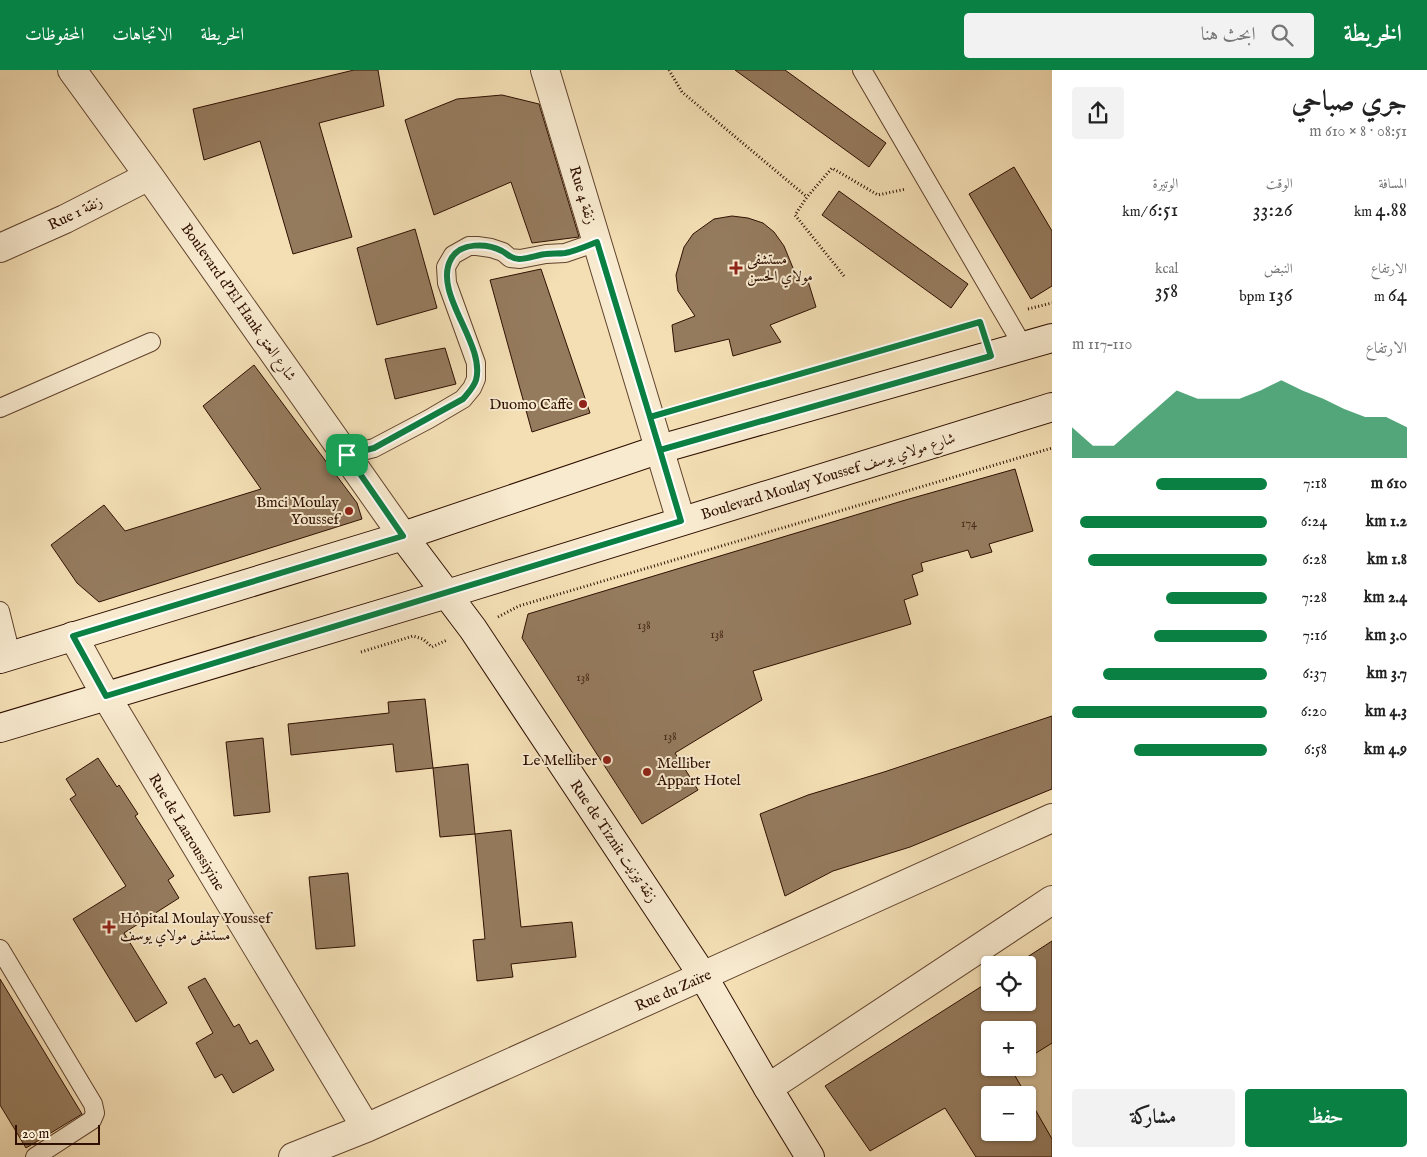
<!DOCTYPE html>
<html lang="ar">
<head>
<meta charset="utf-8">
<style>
	:root { --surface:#fff; --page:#f2f2f2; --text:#222; --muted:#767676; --accent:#0b8043 }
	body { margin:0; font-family:"IM FELL English",Amiri,serif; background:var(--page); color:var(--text); direction:rtl; height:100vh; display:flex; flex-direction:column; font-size:19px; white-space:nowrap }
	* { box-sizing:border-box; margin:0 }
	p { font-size:16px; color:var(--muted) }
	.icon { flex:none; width:28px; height:28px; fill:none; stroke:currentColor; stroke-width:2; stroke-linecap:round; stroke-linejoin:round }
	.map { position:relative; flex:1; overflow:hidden; direction:ltr }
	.details { display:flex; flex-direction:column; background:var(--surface); width:375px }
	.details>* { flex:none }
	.fabs { position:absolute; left:981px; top:886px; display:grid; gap:10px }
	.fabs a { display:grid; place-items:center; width:55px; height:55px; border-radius:5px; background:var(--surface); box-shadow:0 1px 4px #0004; font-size:25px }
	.scale { position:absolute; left:15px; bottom:12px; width:85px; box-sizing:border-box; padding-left:5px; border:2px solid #2e0f00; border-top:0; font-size:14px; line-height:18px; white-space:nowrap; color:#2e0f00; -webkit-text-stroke:4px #f8eacf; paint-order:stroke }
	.pin { position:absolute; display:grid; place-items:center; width:42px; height:42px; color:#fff; margin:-21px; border-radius:10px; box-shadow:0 2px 8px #0006 }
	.round { display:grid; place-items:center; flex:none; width:52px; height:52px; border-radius:5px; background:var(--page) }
	.headline { display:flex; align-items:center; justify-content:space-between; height:85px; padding:0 20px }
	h1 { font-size:28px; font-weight:600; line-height:38px }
	.figures { display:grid; grid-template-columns:repeat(3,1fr); gap:8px; height:85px; padding:5px 20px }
	.figures div { display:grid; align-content:center }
	.figures b { font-size:21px; font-weight:600 }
	.figures small { font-size:14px; font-weight:400 }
	.figures p { font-size:14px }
	.chart { height:140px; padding:10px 20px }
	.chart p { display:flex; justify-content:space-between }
	.chart svg { width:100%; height:90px; margin-top:5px; fill:var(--accent); opacity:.7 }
	.button { display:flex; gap:10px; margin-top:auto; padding:10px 20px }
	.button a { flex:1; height:58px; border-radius:5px; background:var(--accent); color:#fff; font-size:20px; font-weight:600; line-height:58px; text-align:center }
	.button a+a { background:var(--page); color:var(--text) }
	ul { padding:0 20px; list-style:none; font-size:16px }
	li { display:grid; grid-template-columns:80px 60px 1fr; align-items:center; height:38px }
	li i { height:12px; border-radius:6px; background:var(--accent) }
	header { display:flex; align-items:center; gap:30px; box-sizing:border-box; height:70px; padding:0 25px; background:var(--accent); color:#fff }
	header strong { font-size:24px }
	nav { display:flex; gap:28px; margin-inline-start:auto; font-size:18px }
	.search { width:350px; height:45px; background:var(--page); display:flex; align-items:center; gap:12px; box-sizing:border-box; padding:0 18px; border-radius:5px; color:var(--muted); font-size:19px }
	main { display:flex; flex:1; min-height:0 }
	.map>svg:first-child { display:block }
	.green { fill:#d2bc96; stroke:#80664b }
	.building { fill:#957b5e; stroke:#2e0f00 }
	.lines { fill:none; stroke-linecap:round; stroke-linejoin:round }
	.lane-casing { stroke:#60432d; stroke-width:20 }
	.street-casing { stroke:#60432d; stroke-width:30 }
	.secondary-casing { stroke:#2e0f00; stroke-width:30 }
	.path { stroke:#2e0f00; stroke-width:3; stroke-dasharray:1 2.5; stroke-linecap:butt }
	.lane { stroke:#f8eacf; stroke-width:18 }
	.street { stroke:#f8eacf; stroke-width:28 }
	.secondary { stroke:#f8eacf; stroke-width:28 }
	.route-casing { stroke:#fff; stroke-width:10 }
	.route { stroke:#0b8043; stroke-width:6 }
	.poi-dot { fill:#8f2418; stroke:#f8eacf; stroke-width:2 }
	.labels { text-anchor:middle; stroke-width:4; stroke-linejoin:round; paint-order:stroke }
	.number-label { font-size:12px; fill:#482a18 }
	.street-label { font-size:15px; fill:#2e0f00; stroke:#f8eacf }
	.poi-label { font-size:15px; fill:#2e0f00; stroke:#f8eacf; text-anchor:start }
</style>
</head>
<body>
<header>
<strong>الخريطة</strong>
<div class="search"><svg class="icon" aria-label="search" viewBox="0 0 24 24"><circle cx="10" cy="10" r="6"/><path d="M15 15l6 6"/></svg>ابحث هنا</div>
<nav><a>الخريطة</a><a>الاتجاهات</a><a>المحفوظات</a></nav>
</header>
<main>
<section class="details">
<div class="headline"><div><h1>جري صباحي</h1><p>08:51 · 8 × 610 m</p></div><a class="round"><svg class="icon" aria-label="share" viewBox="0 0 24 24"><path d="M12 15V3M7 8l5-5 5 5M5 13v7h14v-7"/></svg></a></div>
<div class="figures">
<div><p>المسافة</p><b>4.88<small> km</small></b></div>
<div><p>الوقت</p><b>33:26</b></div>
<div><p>الوتيرة</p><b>6:51<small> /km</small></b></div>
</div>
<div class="figures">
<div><p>الارتفاع</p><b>64<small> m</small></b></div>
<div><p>النبض</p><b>136<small> bpm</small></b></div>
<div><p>kcal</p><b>358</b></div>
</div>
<div class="chart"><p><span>الارتفاع</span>110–117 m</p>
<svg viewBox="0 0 160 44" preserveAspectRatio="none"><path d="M0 44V29L10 38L20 38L30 29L40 20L50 11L60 15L70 15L80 15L90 11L100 6L110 11L120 15L130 20L140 24L150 24L160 29V44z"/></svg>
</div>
<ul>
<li><b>610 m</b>7:18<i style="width:57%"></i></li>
<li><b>1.2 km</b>6:24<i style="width:96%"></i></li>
<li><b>1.8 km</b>6:28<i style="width:92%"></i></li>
<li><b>2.4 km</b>7:28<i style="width:52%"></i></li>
<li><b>3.0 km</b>7:16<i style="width:58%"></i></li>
<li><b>3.7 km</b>6:37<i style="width:84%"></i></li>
<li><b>4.3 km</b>6:20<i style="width:100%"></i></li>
<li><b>4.9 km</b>6:58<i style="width:68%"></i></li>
</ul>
<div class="button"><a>حفظ</a><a>مشاركة</a></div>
</section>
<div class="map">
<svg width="1052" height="1087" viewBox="0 0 1052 1087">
	<rect width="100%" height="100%" fill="#f4dfb5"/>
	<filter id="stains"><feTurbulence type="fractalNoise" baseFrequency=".004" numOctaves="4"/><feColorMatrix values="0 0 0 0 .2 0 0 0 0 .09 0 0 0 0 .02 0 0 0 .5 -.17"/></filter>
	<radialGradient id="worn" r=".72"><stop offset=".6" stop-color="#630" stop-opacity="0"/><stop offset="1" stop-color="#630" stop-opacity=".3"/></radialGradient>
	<path class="green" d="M 1052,973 L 1052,1069 L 1011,999 L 1028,998 L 1028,988 Z"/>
	<path class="building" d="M 354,0 L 378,0 L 384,36 L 319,53 L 352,167 L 293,184 L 260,71 L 204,90 L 193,39 Z
		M 735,0 L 785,0 L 886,73 L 869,97 Z
		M 502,25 L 539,34 L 579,167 L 532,173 L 511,112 L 434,145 L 405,50 L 457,29 Z
		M 1014,97 L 1052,161 L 1052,216 L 1031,229 L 969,124 Z
		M 839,121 L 968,214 L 951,238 L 822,145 Z
		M 732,146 L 748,148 L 763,153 L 774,162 L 784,176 L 800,215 L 808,211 L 816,237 L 770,255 L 781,272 L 733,286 L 729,269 L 675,282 L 672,255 L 695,246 L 678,221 L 676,205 L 684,177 L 693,164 L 714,149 Z
		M 415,159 L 437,238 L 377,255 L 357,178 Z
		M 541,199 L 590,343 L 532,362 L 490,210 Z
		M 445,278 L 456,314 L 395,329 L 385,289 Z
		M 254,295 L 357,433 L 362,449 L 99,532 L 77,513 L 51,475 L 104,435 L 125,461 L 261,419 L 203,336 Z
		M 1015,399 L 1033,461 L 989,474 L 992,482 L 971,488 L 968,480 L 921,493 L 923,501 L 912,505 L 918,525 L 904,530 L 911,554 L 753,601 L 762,630 L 675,683 L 698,720 L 642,754 L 522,568 L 528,544 L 902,431 Z
		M 425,629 L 433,698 L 396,702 L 393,674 L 291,685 L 288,654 L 389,643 L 388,632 Z
		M 1052,646 L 1052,719 L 910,777 L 833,801 L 785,826 L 760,744 L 808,725 L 884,702 Z
		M 263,668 L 270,742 L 234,746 L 226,672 Z
		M 98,688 L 117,717 L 119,715 L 138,744 L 135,746 L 174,806 L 168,810 L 179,828 L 124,863 L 167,933 L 136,952 L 73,849 L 126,816 L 70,729 L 76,725 L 66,709 Z
		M 468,694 L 475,764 L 440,767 L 433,698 Z
		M 511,760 L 521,857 L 572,852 L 576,887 L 511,894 L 513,907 L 477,911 L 473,870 L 485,869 L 475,764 Z
		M 348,803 L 355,876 L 316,879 L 309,807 Z
		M 1052,871 L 1052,973 L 1028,988 L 1028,960 L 990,960 L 990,998 L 1012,998 L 1011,999 L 1026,1025 L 990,1025 L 990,1062 L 1028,1062 L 1028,1027 L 1052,1069 L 1052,1087 L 976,1087 L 945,1038 L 870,1081 L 825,1016 L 990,911 L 990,932 L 1028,932 L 1028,895 L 1015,895 Z
		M 205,908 L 234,957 L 239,954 L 250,974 L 257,970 L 274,1000 L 233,1023 L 222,1004 L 215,1008 L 196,973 L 213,963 L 188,917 Z
		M 0,909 L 82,1044 L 26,1078 L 0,1035 Z"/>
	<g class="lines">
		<defs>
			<path id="lane" d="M 862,0 L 1023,276
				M 0,338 L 151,272
				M 347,385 L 374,378 L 429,349 L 463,329 L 472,318 L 476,309 L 476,293 L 447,213 L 446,197 L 453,185 L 469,176 L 477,176 L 491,178 L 503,182 L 510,188 L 520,189 L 546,184 L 565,183 L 597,172
				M 0,541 L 11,585
				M 0,879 L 93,1034 L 95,1043 L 92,1050 L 35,1087"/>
			<path id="street" d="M 72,0 L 149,106 L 403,466
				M 545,0 L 681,451
				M 0,178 L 65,149 L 149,106
				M 73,566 L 106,626 L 366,1058
				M 768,1018 L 1052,830
				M 293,1087 L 366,1058 L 1052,748"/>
			<path id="secondary" d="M 403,466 L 473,559 L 664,847 L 703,906 L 768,1018 L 810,1087
				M 0,589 L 403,466 L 660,379 L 1052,268
				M 0,658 L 447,524 L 1052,337"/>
		</defs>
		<use href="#lane" class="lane-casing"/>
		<use href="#street" class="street-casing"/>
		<use href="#secondary" class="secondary-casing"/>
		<path class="path" d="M 669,0 L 682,22 L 807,127
			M 844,206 L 795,145 L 807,127 L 832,98 L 878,125 L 906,119
			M 1028,239 L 1052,233
			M 675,340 L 981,252
			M 498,547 L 519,536 L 1052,378
			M 361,582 L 413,566 L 423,569 L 432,577 L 447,570"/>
		<use href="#lane" class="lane"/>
		<use href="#street" class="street"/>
		<use href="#secondary" class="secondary"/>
	</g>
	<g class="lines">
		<defs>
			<path id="route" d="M 347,385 L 403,466 L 73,566 L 106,626 L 681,451 L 650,347 L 980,252 L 991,286 L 660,380 L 597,172 C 587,176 576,181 565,183 C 558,184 552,183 546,184 C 537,185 528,189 519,189 C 511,189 509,185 502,181 C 487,173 460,172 451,189 C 432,223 486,274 476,310 C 474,317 468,323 463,329 L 374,378 L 347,385"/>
		</defs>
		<use href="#route" class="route-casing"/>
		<use href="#route" class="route"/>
	</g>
	<g class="poi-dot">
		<path d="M733.5 190.5h5v5h5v5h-5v5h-5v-5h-5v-5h5z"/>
		<circle cx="583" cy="334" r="5"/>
		<circle cx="349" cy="441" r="5"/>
		<circle cx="607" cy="690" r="5"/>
		<circle cx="647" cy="702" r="5"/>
		<path d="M106.5 849.5h5v5h5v5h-5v5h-5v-5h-5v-5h5z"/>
	</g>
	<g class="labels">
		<g class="number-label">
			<text x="969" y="457">174</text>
			<text x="644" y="559">138</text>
			<text x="717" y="568">138</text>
			<text x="583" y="611">138</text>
			<text x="670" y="670">138</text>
		</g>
		<g class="street-label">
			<text transform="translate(583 125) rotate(73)" y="5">Rue 4 زنقة</text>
			<text transform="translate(75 143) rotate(-26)" y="5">Rue 1 زنقة</text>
			<text transform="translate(239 232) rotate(55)" y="5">Boulevard d'El Hank شارع العنق</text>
			<text transform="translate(828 406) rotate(-17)" y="5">Boulevard Moulay Youssef شارع مولاي يوسف</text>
			<text transform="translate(187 762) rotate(59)" y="5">Rue de Laaroussiyine</text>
			<text transform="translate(614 771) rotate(56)" y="5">Rue de Tiznit زنقة تيزنيت</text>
			<text transform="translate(673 920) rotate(-24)" y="5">Rue du Zaïre</text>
		</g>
		<g class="poi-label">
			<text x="747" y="194">مستشفى<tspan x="747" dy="17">مولاي الحسن</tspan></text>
			<text x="573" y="339" text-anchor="end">Duomo Caffe</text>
			<text x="339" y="437" text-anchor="end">Bmci Moulay<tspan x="339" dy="17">Youssef</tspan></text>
			<text x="597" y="695" text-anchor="end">Le Melliber</text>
			<text x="657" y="698">Melliber<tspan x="657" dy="17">Appart Hotel</tspan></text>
			<text x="120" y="853">Hôpital Moulay Youssef<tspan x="120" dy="17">مستشفى مولاي يوسف</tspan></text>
		</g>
	</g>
	<rect width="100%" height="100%" filter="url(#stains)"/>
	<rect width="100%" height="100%" fill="url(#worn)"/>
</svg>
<div class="fabs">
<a><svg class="icon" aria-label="locate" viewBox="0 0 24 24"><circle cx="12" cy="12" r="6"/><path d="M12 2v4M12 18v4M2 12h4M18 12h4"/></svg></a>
<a>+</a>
<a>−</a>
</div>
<div class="scale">20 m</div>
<div class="pin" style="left:347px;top:385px;background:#1e9e55"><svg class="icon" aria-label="arrive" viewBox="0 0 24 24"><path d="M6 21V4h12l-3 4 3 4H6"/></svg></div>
</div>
</main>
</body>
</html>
